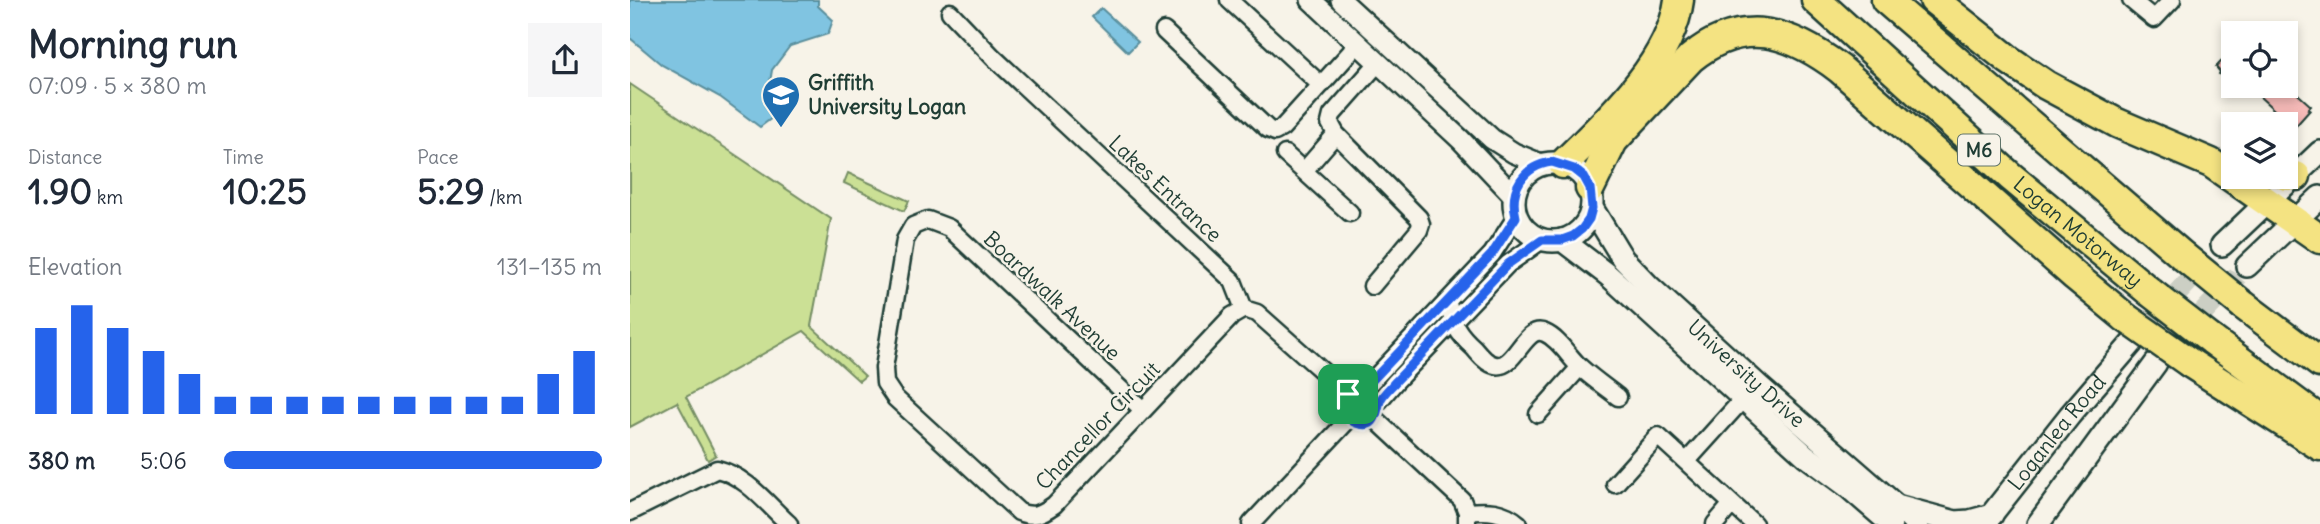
<!DOCTYPE html>
<html lang="en">
<head>
<meta charset="utf-8">
<style>
	:root { --surface:#fff; --page:#f6f6f7; --text:#1f2937; --muted:#747a83; --accent:#2563eb }
	body { margin:0; font-family:Delius,sans-serif; background:var(--page); color:var(--text); height:100vh; display:flex; flex-direction:column; font-size:26px; white-space:nowrap }
	* { box-sizing:border-box; margin:0 }
	p { font-size:23px; color:var(--muted) }
	.icon { flex:none; width:38px; height:38px; fill:none; stroke:currentColor; stroke-width:2; stroke-linecap:round; stroke-linejoin:round }
	.map { position:relative; flex:1; overflow:hidden }
	.sheet { display:flex; flex-direction:column; background:var(--surface); width:630px }
	.sheet>* { flex:none }
	.tools { position:absolute; left:1591px; top:21px; display:grid; gap:14px }
	.tools a { display:grid; place-items:center; width:77px; height:77px; border-radius:0px; background:var(--surface); box-shadow:0 4px 10px #0003; font-size:35px }
	.pin { position:absolute; display:grid; place-items:center; width:60px; height:60px; color:#fff; margin:-30px; border-radius:14px; box-shadow:0 4px 10px #0006 }
	.round { display:grid; place-items:center; flex:none; width:74px; height:74px; border-radius:0px; background:var(--page) }
	.head { display:flex; align-items:center; justify-content:space-between; height:119px; padding:0 28px }
	h1 { font-size:38px; font-weight:800; line-height:52px }
	.figures { display:grid; grid-template-columns:repeat(3,1fr); gap:10px; height:119px; padding:7px 28px }
	.figures div { display:grid; align-content:center }
	.figures b { font-size:35px; font-weight:800 }
	.figures small { font-size:19px; font-weight:400 }
	.figures p { font-size:19px }
	.chart { height:196px; padding:14px 28px }
	.chart p { display:flex; justify-content:space-between }
	.chart svg { width:100%; height:126px; margin-top:7px; stroke:var(--accent); stroke-width:6 }
	ul { padding:0 28px; list-style:none; font-size:23px }
	li { display:grid; grid-template-columns:112px 84px 1fr; align-items:center; height:52px }
	li i { height:18px; border-radius:9px; background:var(--accent) }
	main { display:flex; flex:1; min-height:0 }
	.map>svg:first-child { display:block }
	.green { fill:#cbe095; stroke:#758e64; stroke-width:2 }
	.water { fill:#80c4e1; stroke:#598e9c; stroke-width:2 }
	.building { fill:#f7bbb9; stroke:#1f3d34; stroke-width:2 }
	.lines { fill:none; stroke-linecap:round; stroke-linejoin:round }
	.secondary-tunnel { stroke:#cccfc4; stroke-width:21; stroke-dasharray:21 10; stroke-linecap:butt }
	.minor-casing { stroke:#1f3d34; stroke-width:21 }
	.tertiary-casing { stroke:#1f3d34; stroke-width:24 }
	.secondary-casing { stroke:#1f3d34; stroke-width:26 }
	.motorway-casing { stroke:#1f3d34; stroke-width:33 }
	.minor { stroke:#f7f3e8; stroke-width:16 }
	.tertiary { stroke:#f7f3e8; stroke-width:19 }
	.secondary { stroke:#f7f3e8; stroke-width:21 }
	.motorway { stroke:#f4e382; stroke-width:28 }
	.motorway-bridge-casing { stroke:#1f3d34; stroke-width:33; stroke-linecap:butt }
	.motorway-bridge { stroke:#f4e382; stroke-width:28 }
	.route-casing { stroke:#fff; stroke-width:14 }
	.route { stroke:#2563eb; stroke-width:9 }
	.labels { text-anchor:middle; stroke-width:5; stroke-linejoin:round; paint-order:stroke }
	.shield { fill:#f7f3e8; stroke:#60746a; stroke-width:2 }
	.shield-label { font-size:19px; font-weight:bold; fill:#1f3d34 }
	.poi-label { font-size:21px; font-weight:bold; fill:#1f3d34; stroke:#f7f3e8; text-anchor:start }
	.street-label { font-size:21px; fill:#1f3d34; stroke:#f7f3e8 }
</style>
</head>
<body>
<main>
<section class="sheet">
<div class="head"><div><h1>Morning run</h1><p>07:09 · 5 × 380 m</p></div><a class="round"><svg class="icon" aria-label="share" viewBox="0 0 24 24"><path d="M12 15V3M7 8l5-5 5 5M5 13v7h14v-7"/></svg></a></div>
<div class="figures">
<div><p>Distance</p><b>1.90<small> km</small></b></div>
<div><p>Time</p><b>10:25</b></div>
<div><p>Pace</p><b>5:29<small> /km</small></b></div>
</div>
<div class="chart"><p><span>Elevation</span>131–135 m</p>
<svg viewBox="0 0 160 44" preserveAspectRatio="none"><path d="M5 44V14M15 44V6M25 44V14M35 44V22M45 44V30M55 44V38M65 44V38M75 44V38M85 44V38M95 44V38M105 44V38M115 44V38M125 44V38M135 44V38M145 44V30M155 44V22"/></svg>
</div>
<ul>
<li><b>380 m</b>5:06<i style="width:100%"></i></li>
</ul>
</section>
<div class="map">
<svg width="1690" height="524" viewBox="0 0 1690 524">
	<rect width="100%" height="100%" fill="#f7f3e8"/>
	<filter id="ink" filterUnits="userSpaceOnUse"><feTurbulence type="fractalNoise" baseFrequency=".0143" numOctaves="2"/><feDisplacementMap in="SourceGraphic" scale="14" xChannelSelector="R" yChannelSelector="G"/><feConvolveMatrix kernelMatrix="1 2 1 2 8 2 1 2 1" color-interpolation-filters="sRGB"/></filter>
	<g filter="url(#ink)">
		<path class="green" d="M 0,84 L 201,219 L 181,326 L 235,376 L 229,381 L 174,331 L 56,397 L 86,455 L 78,460 L 47,402 L 0,427 Z
			M 218,173 L 279,201 L 274,211 L 214,183 Z"/>
		<path class="water" d="M 0,0 L 188,0 L 188,6 L 203,20 L 198,34 L 160,46 L 142,70 L 138,94 L 146,115 L 130,127 L 90,97 L 32,65 L 0,38 Z
			M 471,8 L 508,42 L 498,52 L 462,17 Z"/>
		<path class="building" d="M 1603,49 L 1603,77 L 1598,82 L 1589,74 L 1590,72 L 1586,67 Z
			M 1618,86 L 1659,86 L 1681,106 L 1678,109 L 1680,110 L 1664,128 Z"/>
		<g class="lines">
			<path class="secondary-tunnel" d="M 1503,341 L 1592,245
				M 1530,359 L 1617,266"/>
			<defs>
				<path id="minor" d="M 599,0 L 691,85
					M 1501,0 L 1524,19 L 1542,0
					M 320,12 L 363,57 L 603,281 L 614,309 L 627,313 L 718,394
					M 534,31 L 638,129 L 645,132 L 652,128 L 728,44
					M 655,154 L 720,213
					M 674,171 L 706,134
					M 742,286 L 789,230 L 791,224 L 789,218 L 706,134 L 700,123 L 702,115 L 748,63
					M 818,303 C 822,323 828,334 844,348 C 849,354 857,364 865,365 C 885,370 895,323 915,333 C 929,339 939,357 950,367 C 962,378 975,387 988,397
					M 735,388 L 862,254 L 886,217
					M 749,401 L 766,381 L 878,264 L 912,240
					M 513,410 L 319,228 L 298,220 L 283,226 L 275,240 L 254,368 L 255,383 L 265,398 L 389,512 C 404,518 411,514 424,505 L 602,316 L 614,309
					M 908,414 L 950,367
					M 745,419 L 832,500 L 837,512 L 837,524
					M 1057,461 L 1113,399
					M 985,484 L 1028,436 L 1124,524
					M 0,512 L 87,469 C 116,476 137,504 159,524
					M 837,512 C 857,510 873,510 889,524
					M 621,524 L 719,419
					M 1085,524 L 1102,504"/>
				<path id="tertiary" d="M 681,0 L 831,140 L 884,196
					M 711,0 L 862,139 L 884,153 L 911,164"/>
				<g id="secondary">
					<circle cx="923" cy="202" r="39"/>
					<path id="s1" d="M 962,208 L 993,259 L 1019,286 L 1130,387 L 1287,524"/>
					<path d="M 932,240 L 979,276 L 1175,455 L 1217,486 L 1261,524"/>
					<path d="M 1592,245 L 1690,152"/>
					<path d="M 1617,266 L 1690,197"/>
					<path d="M 1270,507 L 1325,522 L 1340,521 L 1362,515"/>
					<path id="s2" d="M 1354,524 L 1440,415 L 1502,343"/>
					<path d="M 1408,524 L 1526,363"/>
				</g>
				<g id="motorway">
					<path id="s3" d="M 1186,0 L 1380,176 L 1520,292"/>
					<path d="M 1256,0 L 1553,256"/>
					<path d="M 1304,0 L 1379,60 L 1416,85 L 1487,123 L 1581,163 L 1690,239"/>
					<path d="M 933,164 C 977,121 1041,63 1049,0"/>
					<path d="M 1656,176 L 1666,176"/>
					<path d="M 960,188 L 983,141 L 1061,58 C 1113,15 1161,32 1210,69 L 1445,276 L 1496,318"/>
					<path d="M 1613,305 L 1690,363"/>
					<path d="M 1582,340 L 1690,420"/>
					<path d="M 1560,363 L 1690,446"/>
				</g>
			</defs>
			<use href="#minor" class="minor-casing"/>
			<use href="#tertiary" class="tertiary-casing"/>
			<use href="#secondary" class="secondary-casing"/>
			<use href="#motorway" class="motorway-casing"/>
			<use href="#minor" class="minor"/>
			<use href="#tertiary" class="tertiary"/>
			<use href="#secondary" class="secondary"/>
			<use href="#motorway" class="motorway"/>
			<defs>
				<path id="motorway-bridge" d="M 1553,256 L 1613,305
					M 1520,292 L 1582,340
					M 1496,318 L 1560,363"/>
			</defs>
			<use href="#motorway-bridge" class="motorway-bridge-casing"/>
			<use href="#motorway-bridge" class="motorway-bridge"/>
		</g>
	</g>
	<g class="lines" filter="url(#ink)">
		<defs>
			<path id="route" d="M 922,162 L 944,169 L 954,177 L 960,188 L 962,208 L 959,219 L 952,229 L 943,236 L 932,240 L 912,240 L 878,264 L 766,381 C 761,387 754,393 751,399 C 746,408 749,431 726,423 C 718,420 715,413 714,405 C 716,393 723,388 735,388 L 862,254 L 886,217 C 879,189 893,166 922,162 Z"/>
		</defs>
		<use href="#route" class="route-casing"/>
		<use href="#route" class="route"/>
	</g>
	<defs>
		<symbol id="university-pin" viewBox="-11 -11 22 30"><path d="M0 17L-7.5 6A9.5 9.5 0 1 1 7.5 6Z" fill="#1f6fb2" stroke="#f7f3e8"/><path d="M0-5L7-2L0 1L-7-2ZM-4 1L0 2.5L4 1V4Q0 6-4 4Z" fill="#fff"/></symbol>
	</defs>
	<g fill-rule="evenodd">
		<use href="#university-pin" x="129" y="73" width="44" height="60"/>
	</g>
	<g class="labels">
		<rect class="shield" x="1328" y="134.5" width="42" height="31" rx="5"/>
		<g class="shield-label">
			<text x="1349" y="157">M6</text>
		</g>
		<g class="poi-label">
			<text x="178" y="90">Griffith<tspan x="178" dy="24">University Logan</tspan></text>
		</g>
		<g class="street-label">
			<text transform="translate(535 189) rotate(43)" y="7">Lakes Entrance</text>
			<text dy="7" stroke="none"><textPath href="#s3" startOffset="350">Logan Motorway</textPath></text>
			<text transform="translate(422 296) rotate(43)" y="7">Boardwalk Avenue</text>
			<text dy="7" stroke="none"><textPath href="#s1" startOffset="228">University Drive</textPath></text>
			<text transform="translate(468 426) rotate(-46)" y="7">Chancellor Circuit</text>
			<text dy="7" stroke="none"><textPath href="#s2" startOffset="117">Loganlea Road</textPath></text>
		</g>
	</g>
</svg>
<div class="tools">
<a><svg class="icon" aria-label="locate" viewBox="0 0 24 24"><circle cx="12" cy="12" r="6"/><path d="M12 2v4M12 18v4M2 12h4M18 12h4"/></svg></a>
<a><svg class="icon" aria-label="layers" viewBox="0 0 24 24"><path d="M12 4l9 5-9 5-9-5zM3 14l9 5 9-5"/></svg></a>
</div>
<div class="pin" style="left:718px;top:394px;background:#1e9e55"><svg class="icon" aria-label="arrive" viewBox="0 0 24 24"><path d="M6 21V4h12l-3 4 3 4H6"/></svg></div>
</div>
</main>
</body>
</html>
